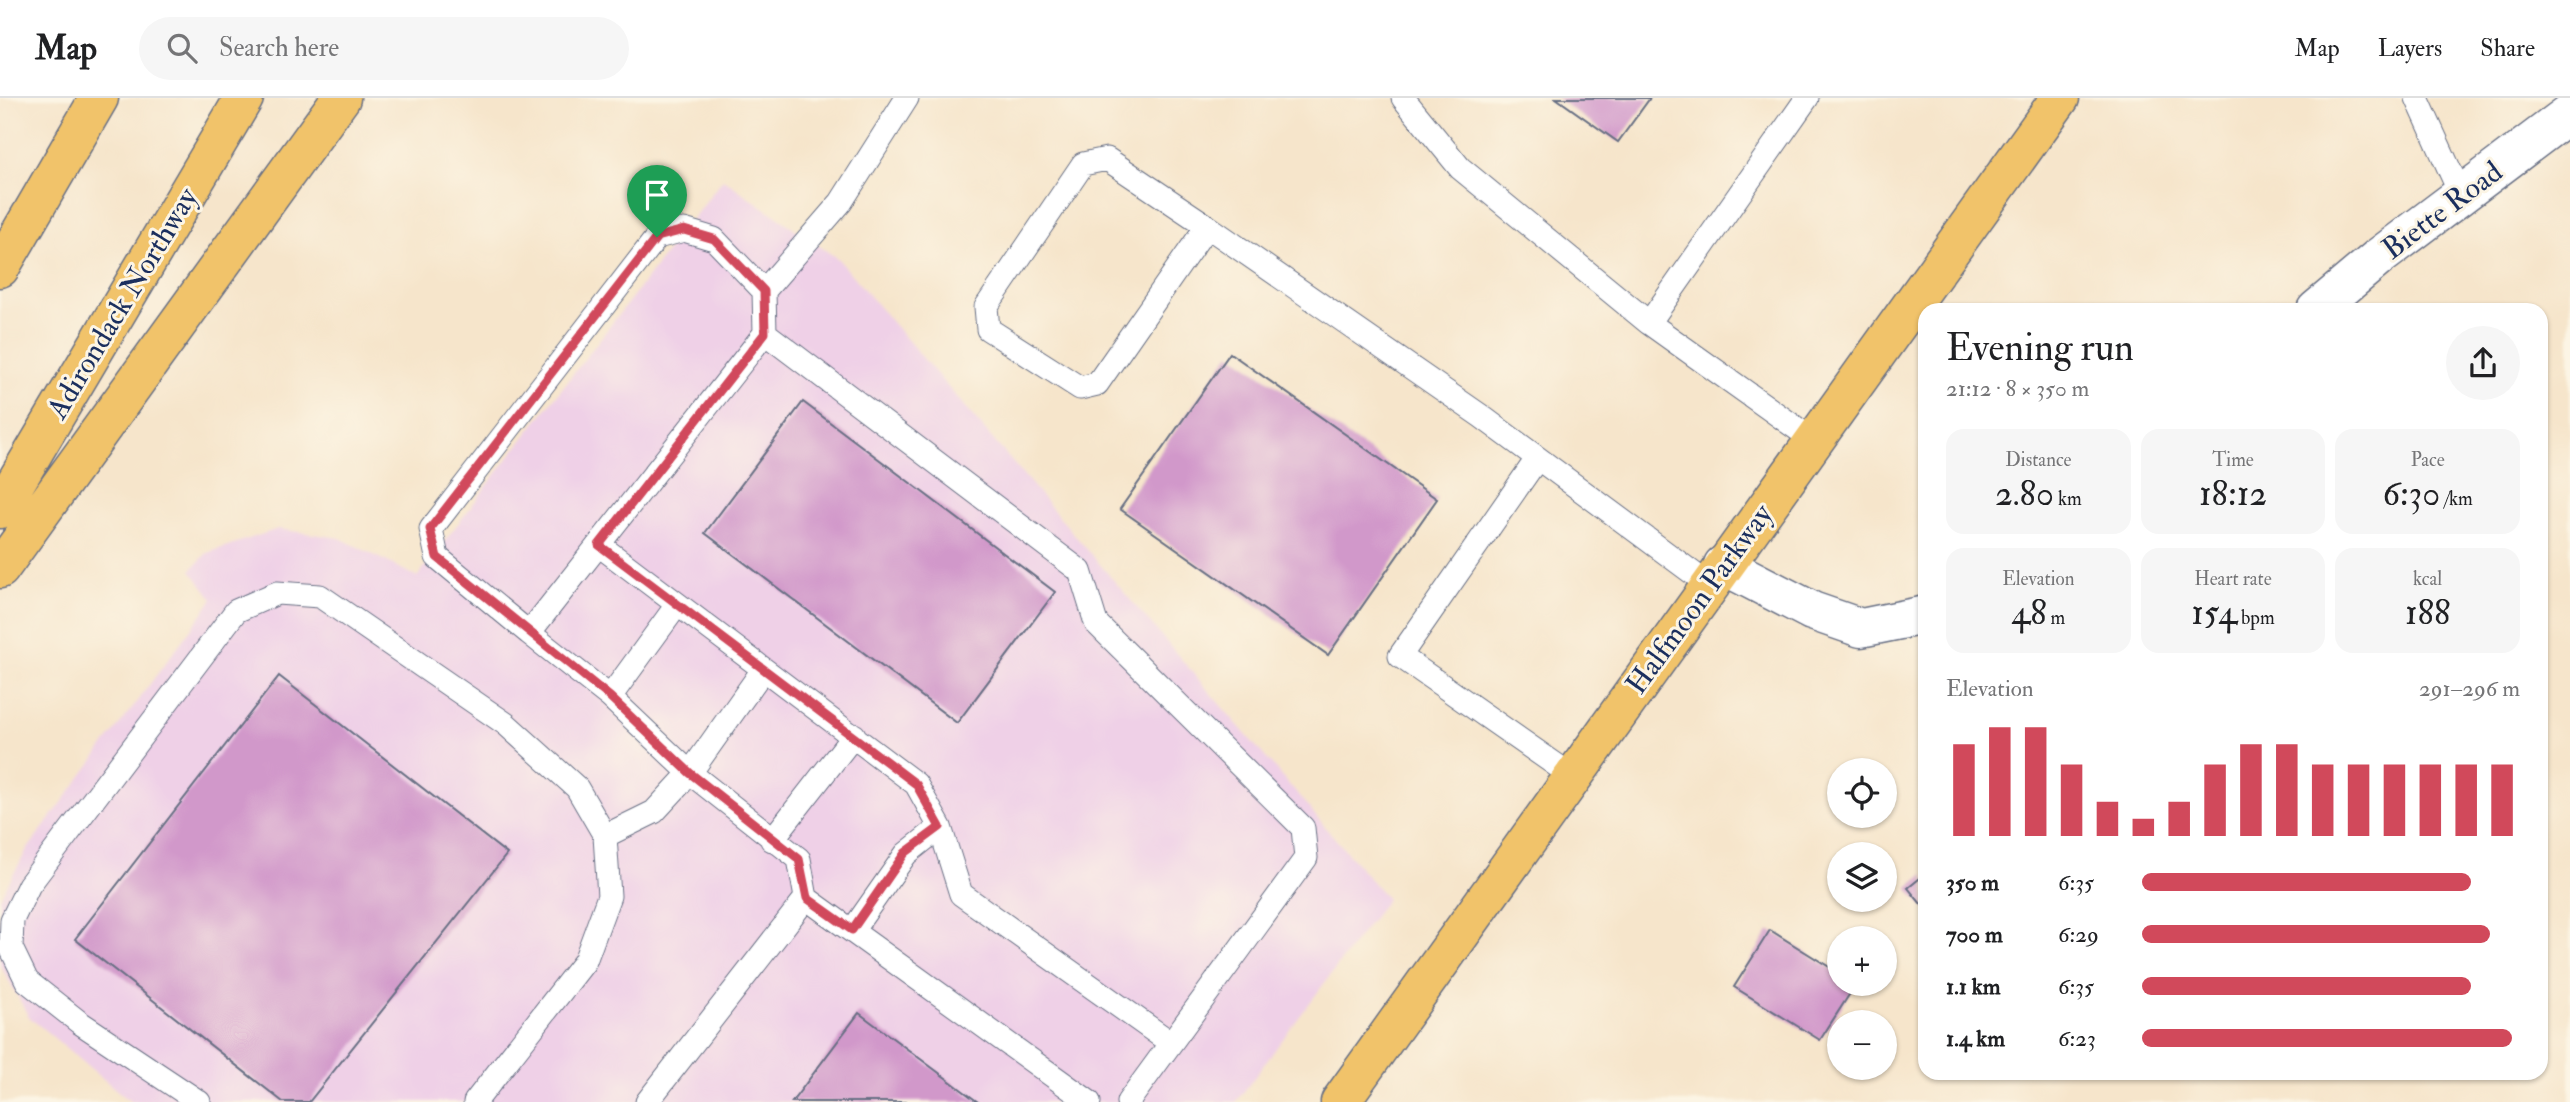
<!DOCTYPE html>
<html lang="en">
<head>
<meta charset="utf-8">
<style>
	:root { --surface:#fff; --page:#f6f6f6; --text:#202124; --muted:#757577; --line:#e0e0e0; --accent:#d1495b }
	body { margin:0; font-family:"IM FELL Double Pica",serif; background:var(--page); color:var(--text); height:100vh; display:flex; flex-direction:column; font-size:26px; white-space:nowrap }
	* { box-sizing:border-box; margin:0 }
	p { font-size:23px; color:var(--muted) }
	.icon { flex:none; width:38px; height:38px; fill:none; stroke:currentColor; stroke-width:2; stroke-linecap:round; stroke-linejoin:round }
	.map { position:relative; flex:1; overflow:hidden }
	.sheet { position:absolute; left:1918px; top:205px; width:630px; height:777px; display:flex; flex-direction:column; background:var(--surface); border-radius:21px; box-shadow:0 2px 5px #0004 }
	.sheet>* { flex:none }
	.fabs { position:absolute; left:1827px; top:660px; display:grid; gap:14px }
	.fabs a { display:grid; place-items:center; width:70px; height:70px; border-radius:50%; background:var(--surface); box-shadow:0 2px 5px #0004; font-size:35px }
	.pin { position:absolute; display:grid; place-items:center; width:60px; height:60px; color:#fff; margin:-72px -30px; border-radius:50% 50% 50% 0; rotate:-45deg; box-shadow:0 0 7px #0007 }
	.pin .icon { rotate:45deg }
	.round { display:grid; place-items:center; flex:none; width:74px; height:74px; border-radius:37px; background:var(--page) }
	.headline { display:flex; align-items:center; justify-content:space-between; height:119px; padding:0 28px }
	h1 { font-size:38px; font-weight:600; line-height:52px }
	.metrics { display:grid; grid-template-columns:repeat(3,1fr); gap:10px; height:119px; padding:7px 28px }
	.metrics div { display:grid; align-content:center; border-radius:18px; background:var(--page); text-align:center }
	.metrics b { font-size:35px; font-weight:600 }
	.metrics small { font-size:19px; font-weight:400 }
	.metrics p { font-size:19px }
	.chart { height:196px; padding:14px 28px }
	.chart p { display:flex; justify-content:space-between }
	.chart svg { width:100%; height:126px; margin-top:7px; stroke:var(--accent); stroke-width:6 }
	ul { padding:0 28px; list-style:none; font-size:23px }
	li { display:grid; grid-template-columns:112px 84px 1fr; align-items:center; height:52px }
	li i { height:18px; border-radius:9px; background:var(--accent) }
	header { display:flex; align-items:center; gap:42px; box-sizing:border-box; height:98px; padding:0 35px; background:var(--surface); border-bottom:2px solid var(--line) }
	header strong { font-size:33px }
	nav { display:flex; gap:38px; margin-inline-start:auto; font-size:24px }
	.search { width:490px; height:63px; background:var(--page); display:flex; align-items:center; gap:18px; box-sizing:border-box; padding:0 24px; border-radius:38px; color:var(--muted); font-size:26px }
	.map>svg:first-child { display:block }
	.built { fill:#efd0e7 }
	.building { fill:#d198ca }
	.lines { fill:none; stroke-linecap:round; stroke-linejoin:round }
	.service-casing { stroke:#686f84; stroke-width:25 }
	.minor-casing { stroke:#686f84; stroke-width:41 }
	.primary-casing { stroke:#686f84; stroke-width:41 }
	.motorway-casing { stroke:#686f84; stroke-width:41 }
	.service { stroke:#fff; stroke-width:23 }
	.minor { stroke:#fff; stroke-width:38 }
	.primary { stroke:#f1c36a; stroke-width:38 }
	.motorway { stroke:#f1c36a; stroke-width:38 }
	.route-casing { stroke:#fff; stroke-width:14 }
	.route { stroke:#d1495b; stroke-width:9 }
	.labels { text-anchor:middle; stroke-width:6; stroke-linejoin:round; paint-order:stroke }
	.street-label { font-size:30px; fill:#1b2f5e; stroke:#fcf5e5 }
</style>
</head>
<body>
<header>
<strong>Map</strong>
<div class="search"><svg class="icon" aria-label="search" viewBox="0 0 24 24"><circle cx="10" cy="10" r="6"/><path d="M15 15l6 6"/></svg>Search here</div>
<nav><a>Map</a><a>Layers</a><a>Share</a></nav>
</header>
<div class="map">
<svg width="2570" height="1004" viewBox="0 0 2570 1004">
	<rect width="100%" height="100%" fill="#fcf5e5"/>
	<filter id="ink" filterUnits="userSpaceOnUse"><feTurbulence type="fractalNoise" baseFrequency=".0143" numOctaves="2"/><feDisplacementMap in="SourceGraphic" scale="14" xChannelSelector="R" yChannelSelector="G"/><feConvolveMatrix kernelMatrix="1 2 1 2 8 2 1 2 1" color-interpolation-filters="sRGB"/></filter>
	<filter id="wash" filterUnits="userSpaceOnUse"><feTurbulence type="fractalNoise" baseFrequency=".00686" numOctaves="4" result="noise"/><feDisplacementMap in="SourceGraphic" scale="28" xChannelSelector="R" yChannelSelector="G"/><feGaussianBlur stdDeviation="1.57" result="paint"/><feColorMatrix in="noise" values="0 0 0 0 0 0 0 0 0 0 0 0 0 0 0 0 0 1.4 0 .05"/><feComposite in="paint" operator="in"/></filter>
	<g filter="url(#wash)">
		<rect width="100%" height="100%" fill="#f6e5cb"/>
		<path class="built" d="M 723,81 L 838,161 L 1387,801 L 1236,1004 L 131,1004 L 29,919 L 0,867 L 0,800 L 27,752 L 213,501 L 191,472 L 207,455 L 278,431 L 340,440 L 417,479 Z"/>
		<g id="blocks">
			<path class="building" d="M 1556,0 L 1650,0 L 1618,44 Z
				M 1230,255 L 1437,401 L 1328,557 L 1120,411 Z
				M 803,304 L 1055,494 L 957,625 L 705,435 Z
				M 279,578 L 507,756 L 309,1004 L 283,1004 L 75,841 Z
				M 1925,776 L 1925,811 L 1908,790 Z
				M 1770,832 L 1839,875 L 1839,886 L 1856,886 L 1820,942 L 1734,889 Z
				M 859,915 L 978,1004 L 792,1004 Z"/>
		</g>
	</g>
	<g filter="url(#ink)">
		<use href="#blocks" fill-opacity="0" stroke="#686f84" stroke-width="2"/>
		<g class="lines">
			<defs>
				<path id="service" d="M 1403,0 L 1460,70 L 1649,225 L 1813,342
					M 2417,0 L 2461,97
					M 1207,128 L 1107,61 L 1083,66 L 986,209 L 988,231 L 1080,290 L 1097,286 L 1207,128 L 1481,318 L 1709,487
					M 764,193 L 841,104 L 907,0
					M 1649,225 L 1807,0
					M 1537,361 L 1400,558 L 1572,678
					M 599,447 L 916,686 L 940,729 L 961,796 L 1171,945
					M 529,535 L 437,459 L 431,431 L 657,139 L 684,132 L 714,141 L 764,193 L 765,235
					M 610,599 L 677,507
					M 605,738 L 654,714 L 690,675 L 763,572
					M 772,742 L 854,637
					M 852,833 L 906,756 L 940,729
					M 199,1004 L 79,924 L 27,883 L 11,850 L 12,822 L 29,787 L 236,513 L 277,495 L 320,498 L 506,626 L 577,690 L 605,738 L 609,798 L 585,863 L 475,1004
					M 647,1004 L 806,800
					M 1089,1004 L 806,800 L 799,761 L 690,675 L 610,599 L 529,535 L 765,235 L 1080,473 L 1096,525 L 1303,730 L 1306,760 L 1128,1004"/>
				<path id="minor" d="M 2316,212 L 2379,159 L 2570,15
					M 1723,467 L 1812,513 L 1861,530 L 1925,517"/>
				<path id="primary" d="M 1340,1004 L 2060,0"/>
				<path id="motorway" d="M 0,170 L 99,0
					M 0,411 L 244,0
					M 0,471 L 341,0"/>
			</defs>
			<use href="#service" class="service-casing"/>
			<use href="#minor" class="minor-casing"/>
			<use href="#primary" class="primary-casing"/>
			<use href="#motorway" class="motorway-casing"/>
			<use href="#service" class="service"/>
			<use href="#minor" class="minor"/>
			<use href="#primary" class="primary"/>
			<use href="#motorway" class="motorway"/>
		</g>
	</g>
	<g class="lines" filter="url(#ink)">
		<defs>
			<path id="route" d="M 684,132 L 714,141 L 764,193 L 765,235 L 599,447 L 916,686 L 940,729 L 905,755 L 852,832 L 807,800 L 799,761 L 690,675 L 610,599 L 437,459 L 430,431 L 657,139 Z"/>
		</defs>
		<use href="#route" class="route-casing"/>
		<use href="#route" class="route"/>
	</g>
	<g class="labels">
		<g class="street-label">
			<text transform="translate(2442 112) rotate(-37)" y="10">Biette Road</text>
			<text transform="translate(122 205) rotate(-59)" y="10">Adirondack Northway</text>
			<text transform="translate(1699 501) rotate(-54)" y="10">Halfmoon Parkway</text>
		</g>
	</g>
</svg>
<div class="fabs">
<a><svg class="icon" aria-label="locate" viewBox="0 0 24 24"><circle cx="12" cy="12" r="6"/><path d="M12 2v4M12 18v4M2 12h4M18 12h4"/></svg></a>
<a><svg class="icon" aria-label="layers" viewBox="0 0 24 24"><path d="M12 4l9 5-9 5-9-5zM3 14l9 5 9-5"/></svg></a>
<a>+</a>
<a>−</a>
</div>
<div class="pin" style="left:657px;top:139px;background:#1e9e55"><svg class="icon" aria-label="arrive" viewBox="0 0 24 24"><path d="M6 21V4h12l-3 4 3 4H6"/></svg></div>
<section class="sheet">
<div class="headline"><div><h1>Evening run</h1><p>21:12 · 8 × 350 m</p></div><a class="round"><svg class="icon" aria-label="share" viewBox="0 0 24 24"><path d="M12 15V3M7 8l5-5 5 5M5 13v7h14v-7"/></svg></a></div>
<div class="metrics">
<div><p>Distance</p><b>2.80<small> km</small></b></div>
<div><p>Time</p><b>18:12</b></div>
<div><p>Pace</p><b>6:30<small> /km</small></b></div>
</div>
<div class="metrics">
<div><p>Elevation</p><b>48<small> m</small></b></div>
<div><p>Heart rate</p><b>154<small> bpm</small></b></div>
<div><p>kcal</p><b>188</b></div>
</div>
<div class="chart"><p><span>Elevation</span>291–296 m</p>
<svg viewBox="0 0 160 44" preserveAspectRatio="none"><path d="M5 44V12M15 44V6M25 44V6M35 44V19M45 44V32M55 44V38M65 44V32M75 44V19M85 44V12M95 44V12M105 44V19M115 44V19M125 44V19M135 44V19M145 44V19M155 44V19"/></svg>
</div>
<ul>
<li><b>350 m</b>6:35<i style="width:87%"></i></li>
<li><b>700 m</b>6:29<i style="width:92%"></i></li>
<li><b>1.1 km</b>6:35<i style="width:87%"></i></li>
<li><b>1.4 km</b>6:23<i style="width:98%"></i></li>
</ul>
</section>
</div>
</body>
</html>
